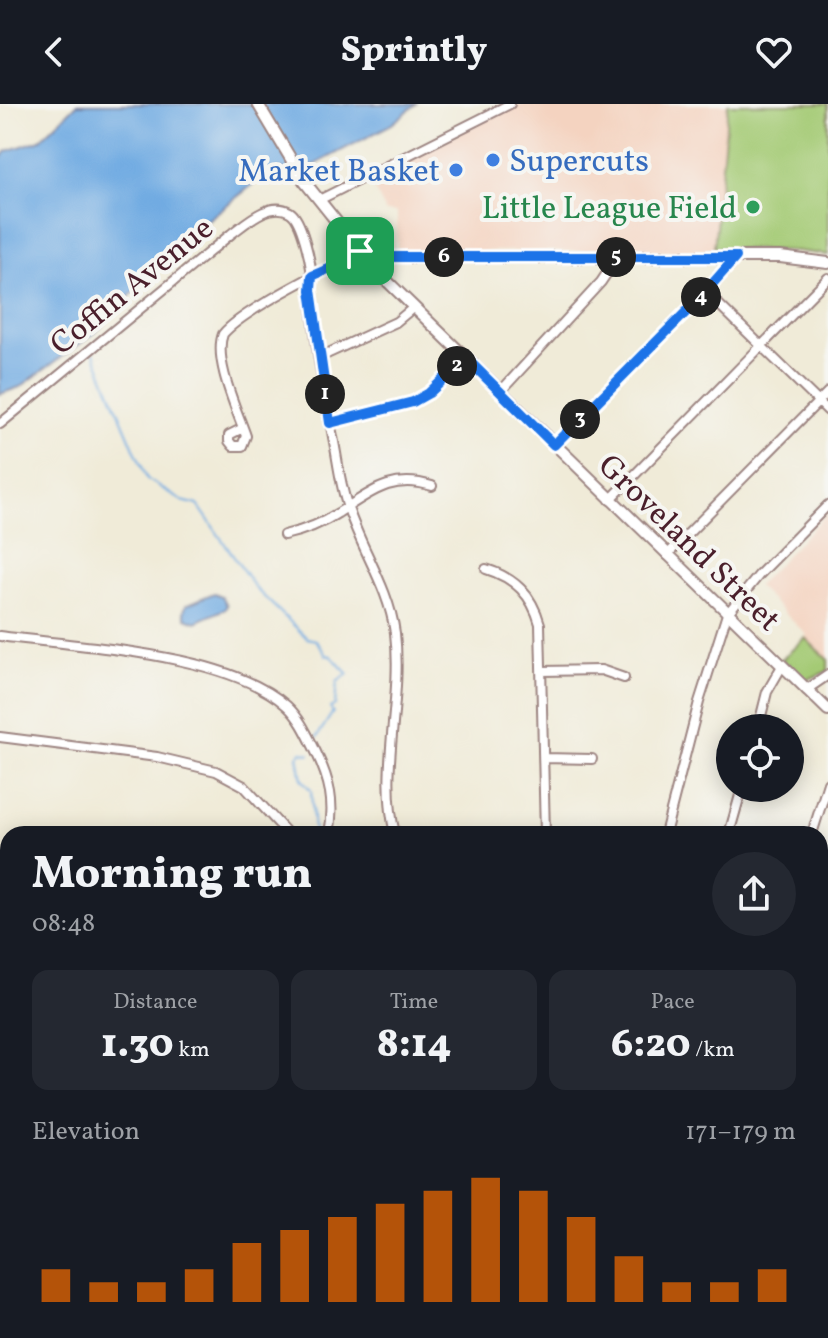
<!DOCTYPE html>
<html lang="en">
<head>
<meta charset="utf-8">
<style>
	:root { --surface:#171b24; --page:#242831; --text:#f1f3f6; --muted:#9ea1a6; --accent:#b45309 }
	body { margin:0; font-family:Vollkorn,serif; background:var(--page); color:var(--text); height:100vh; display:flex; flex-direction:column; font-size:30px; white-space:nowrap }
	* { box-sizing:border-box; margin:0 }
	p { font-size:26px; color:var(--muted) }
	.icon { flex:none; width:44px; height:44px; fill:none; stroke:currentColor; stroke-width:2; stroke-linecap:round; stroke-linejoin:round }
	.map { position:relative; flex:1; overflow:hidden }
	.side { position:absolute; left:0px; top:722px; width:828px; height:512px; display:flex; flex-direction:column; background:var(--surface); border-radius:24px 24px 0 0; box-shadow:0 4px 20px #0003 }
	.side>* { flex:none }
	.controls { position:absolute; left:716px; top:610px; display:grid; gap:16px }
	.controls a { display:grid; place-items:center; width:88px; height:88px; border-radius:50%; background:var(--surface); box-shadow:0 4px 20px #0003; font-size:40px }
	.pin { position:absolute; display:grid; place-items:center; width:68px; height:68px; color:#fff; margin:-34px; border-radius:16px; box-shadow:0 4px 12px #0006 }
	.km { position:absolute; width:40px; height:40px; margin:-20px; border-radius:50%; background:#222; color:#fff; font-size:22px; line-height:40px; text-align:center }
	.round { display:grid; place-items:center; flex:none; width:84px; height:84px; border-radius:42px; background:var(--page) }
	.summary { display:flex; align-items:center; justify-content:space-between; height:136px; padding:0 32px }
	h1 { font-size:44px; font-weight:800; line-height:60px }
	.stats { display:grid; grid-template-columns:repeat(3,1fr); gap:12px; height:136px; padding:8px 32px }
	.stats div { display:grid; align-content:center; border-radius:16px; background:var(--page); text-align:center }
	.stats b { font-size:40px; font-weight:800 }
	.stats small { font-size:22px; font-weight:400 }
	.stats p { font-size:22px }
	.chart { height:224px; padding:16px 32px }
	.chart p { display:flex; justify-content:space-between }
	.chart svg { width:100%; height:144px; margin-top:8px; stroke:var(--accent); stroke-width:6 }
	header { display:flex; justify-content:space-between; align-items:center; height:104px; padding:0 32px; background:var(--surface); font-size:36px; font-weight:800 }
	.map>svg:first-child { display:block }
	.built { fill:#f4d3c0 }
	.green { fill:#a4ca74; stroke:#777450; stroke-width:2 }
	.water { fill:#71abe2; stroke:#5e6586; stroke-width:2 }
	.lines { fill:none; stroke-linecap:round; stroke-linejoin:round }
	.stream { stroke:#71abe2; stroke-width:2 }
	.minor-casing { stroke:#9d8582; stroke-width:12 }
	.major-casing { stroke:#9d8582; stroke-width:14 }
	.minor { stroke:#fff; stroke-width:8 }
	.major { stroke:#fff; stroke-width:10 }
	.route-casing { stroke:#fff; stroke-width:16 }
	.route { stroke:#1a73e8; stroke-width:10 }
	.shop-dot { fill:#3f7fe0; stroke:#f6f6f2; stroke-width:3 }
	.leisure-dot { fill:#2e9e5b; stroke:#f6f6f2; stroke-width:3 }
	.labels { text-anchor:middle; stroke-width:8; stroke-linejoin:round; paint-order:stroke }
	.shop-label { font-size:32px; fill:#366cbe; stroke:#f6f6f2; text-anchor:start }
	.leisure-label { font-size:32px; fill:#27864d; stroke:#f6f6f2; text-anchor:end }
	.street-label { font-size:32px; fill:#4a1f2b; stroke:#f6f6f2 }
</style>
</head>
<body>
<header><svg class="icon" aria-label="back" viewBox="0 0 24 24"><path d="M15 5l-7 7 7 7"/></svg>Sprintly<svg class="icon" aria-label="heart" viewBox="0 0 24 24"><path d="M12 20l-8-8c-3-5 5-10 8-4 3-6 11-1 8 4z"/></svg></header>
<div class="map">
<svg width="828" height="1234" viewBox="0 0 828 1234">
	<rect width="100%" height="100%" fill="#f6f6f2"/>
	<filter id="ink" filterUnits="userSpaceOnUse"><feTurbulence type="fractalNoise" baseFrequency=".0125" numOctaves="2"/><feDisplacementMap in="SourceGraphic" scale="16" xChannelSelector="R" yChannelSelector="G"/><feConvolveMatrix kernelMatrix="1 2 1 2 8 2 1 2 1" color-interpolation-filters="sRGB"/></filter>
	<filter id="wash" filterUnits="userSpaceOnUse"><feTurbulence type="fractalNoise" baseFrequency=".006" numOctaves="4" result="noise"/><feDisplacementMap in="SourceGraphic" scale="32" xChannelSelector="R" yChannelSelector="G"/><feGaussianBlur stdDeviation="1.8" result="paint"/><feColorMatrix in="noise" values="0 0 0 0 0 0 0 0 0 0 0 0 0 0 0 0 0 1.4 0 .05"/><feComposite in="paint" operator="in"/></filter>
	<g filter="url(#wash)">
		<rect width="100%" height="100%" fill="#f0ebd8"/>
		<path class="built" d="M 519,0 L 728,0 L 714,144 L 700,147 L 397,147 L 397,108 L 386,108 L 370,77 L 388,64 Z
			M 828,408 L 828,556 L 805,534 L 807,531 L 757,482 Z"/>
		<path class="green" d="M 728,0 L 828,0 L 828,151 L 797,147 L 714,144 Z
			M 805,534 L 828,556 L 828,567 L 804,577 L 782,555 Z
			M 0,819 L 8,821 L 8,1226 L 350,1226 C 324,1234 297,1227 271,1234 L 0,1234 Z"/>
		<path class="water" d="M 77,0 L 416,0 L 392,20 L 303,67 L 273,65 L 183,135 L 95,229 L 20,283 L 0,290 L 0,55 L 7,47 L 40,36 Z
			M 214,489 L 222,492 L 227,501 L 225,505 L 196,518 L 186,514 L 184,508 L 186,501 Z
			M 0,1086 L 8,1094 L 8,1133 L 0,1151 Z"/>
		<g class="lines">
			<path class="stream" d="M 94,249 L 147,375 L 182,397 L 198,401 L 256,485 L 307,534 L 316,536 L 326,551 L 331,552 L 348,570 L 337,578 L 335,601 L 330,604 L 333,608 L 315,636
				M 310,650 L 302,648 L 298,652 L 302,676 L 311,686 L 314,730
				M 171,1226 L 174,1234"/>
		</g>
	</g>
	<g filter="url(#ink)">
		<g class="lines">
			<defs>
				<path id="minor" d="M 319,96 L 510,0
					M 706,188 L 828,307
					M 320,253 L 396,218 L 414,203
					M 500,288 L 601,178 L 607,169 L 609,153
					M 330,319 L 413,298 L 429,289 L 466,254
					M 0,320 L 231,130 C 246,119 270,96 290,108 C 302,115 310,157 312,170 C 313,176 311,182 311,188 C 314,236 324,286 333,333 C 338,357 340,381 348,404 C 362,447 389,484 395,529 C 403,596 379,665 395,730
					M 243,324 L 229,331 L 229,337 L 233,342 L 242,342 L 246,332 C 237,306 213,255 223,230 C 239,211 292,183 315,171 C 331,163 346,159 360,147
					M 554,341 L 699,195 L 736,153
					M 610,396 L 828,174
					M 284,431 C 302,427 323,419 338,409 C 370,389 391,369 432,382
					M 667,451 L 828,288
					M 486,465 C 515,474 532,491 540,520 L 545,730
					M 0,532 C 79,543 227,548 287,602 C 301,615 308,632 316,648 C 330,677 335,699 329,730
					M 542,567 L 601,566 L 624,574
					M 806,586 L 828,571
					M 758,624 L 767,588 L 782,562
					M 0,633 L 157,653 L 216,667 L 244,682 L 288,730
					M 544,654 L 592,655
					M 665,730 L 699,598 L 727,510 L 759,471 L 828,401
					M 729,730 L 742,684
					M 812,730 L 828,679
					M 0,756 L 8,762
					M 820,789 L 828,788
					M 820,819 L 828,828
					M 820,975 L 828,963
					M 820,995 L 828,998
					M 820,1096 L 828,1093
					M 789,1226 L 793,1234
					M 668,1234 L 673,1226"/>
				<path id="major" d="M 258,0 L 304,77 L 360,147 L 386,176 L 828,606
					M 362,148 L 386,153 L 780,153 L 828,159"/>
			</defs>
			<use href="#minor" class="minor-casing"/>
			<use href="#major" class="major-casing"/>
			<use href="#minor" class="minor"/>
			<use href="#major" class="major"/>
		</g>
	</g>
	<g class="lines" filter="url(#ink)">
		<defs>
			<path id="route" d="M 360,147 L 386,153 L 736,153 L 699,195 L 554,341 L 466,254 L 429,289 L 413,298 L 330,319 L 311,186 L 312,172 L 349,156 Z"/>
		</defs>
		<use href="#route" class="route-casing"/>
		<use href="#route" class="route"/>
	</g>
	<g class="shop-dot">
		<circle cx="493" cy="56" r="8"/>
		<circle cx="456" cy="66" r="8"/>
	</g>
	<circle class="leisure-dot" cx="753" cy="103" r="8"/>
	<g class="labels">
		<g class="shop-label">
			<text x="509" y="67">Supercuts</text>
			<text x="440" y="77" text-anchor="end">Market Basket</text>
		</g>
		<g class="leisure-label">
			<text x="737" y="114">Little League Field</text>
		</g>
		<g class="street-label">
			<text transform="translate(131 181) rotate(-39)" y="11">Coffin Avenue</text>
			<text transform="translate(690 438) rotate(44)" y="11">Groveland Street</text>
		</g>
	</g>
</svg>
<div class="controls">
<a><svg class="icon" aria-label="locate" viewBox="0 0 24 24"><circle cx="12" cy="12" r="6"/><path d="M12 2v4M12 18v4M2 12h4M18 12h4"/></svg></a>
</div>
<div class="pin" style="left:360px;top:147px;background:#1e9e55"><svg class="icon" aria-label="arrive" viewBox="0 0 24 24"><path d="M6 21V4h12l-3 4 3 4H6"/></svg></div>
<b class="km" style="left:325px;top:290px">1</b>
<b class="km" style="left:457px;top:262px">2</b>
<b class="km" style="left:580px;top:315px">3</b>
<b class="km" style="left:701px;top:193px">4</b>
<b class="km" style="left:616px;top:153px">5</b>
<b class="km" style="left:444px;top:153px">6</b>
<section class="side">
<div class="summary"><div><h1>Morning run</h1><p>08:48</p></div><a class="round"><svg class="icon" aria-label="share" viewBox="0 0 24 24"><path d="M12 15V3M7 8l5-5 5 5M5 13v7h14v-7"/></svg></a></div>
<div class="stats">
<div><p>Distance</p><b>1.30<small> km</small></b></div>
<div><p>Time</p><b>8:14</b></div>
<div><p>Pace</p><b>6:20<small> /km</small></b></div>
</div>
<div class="chart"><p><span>Elevation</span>171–179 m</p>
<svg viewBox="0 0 160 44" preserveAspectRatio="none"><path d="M5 44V34M15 44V38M25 44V38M35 44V34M45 44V26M55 44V22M65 44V18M75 44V14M85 44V10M95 44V6M105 44V10M115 44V18M125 44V30M135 44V38M145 44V38M155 44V34"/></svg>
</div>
</section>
</div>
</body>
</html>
